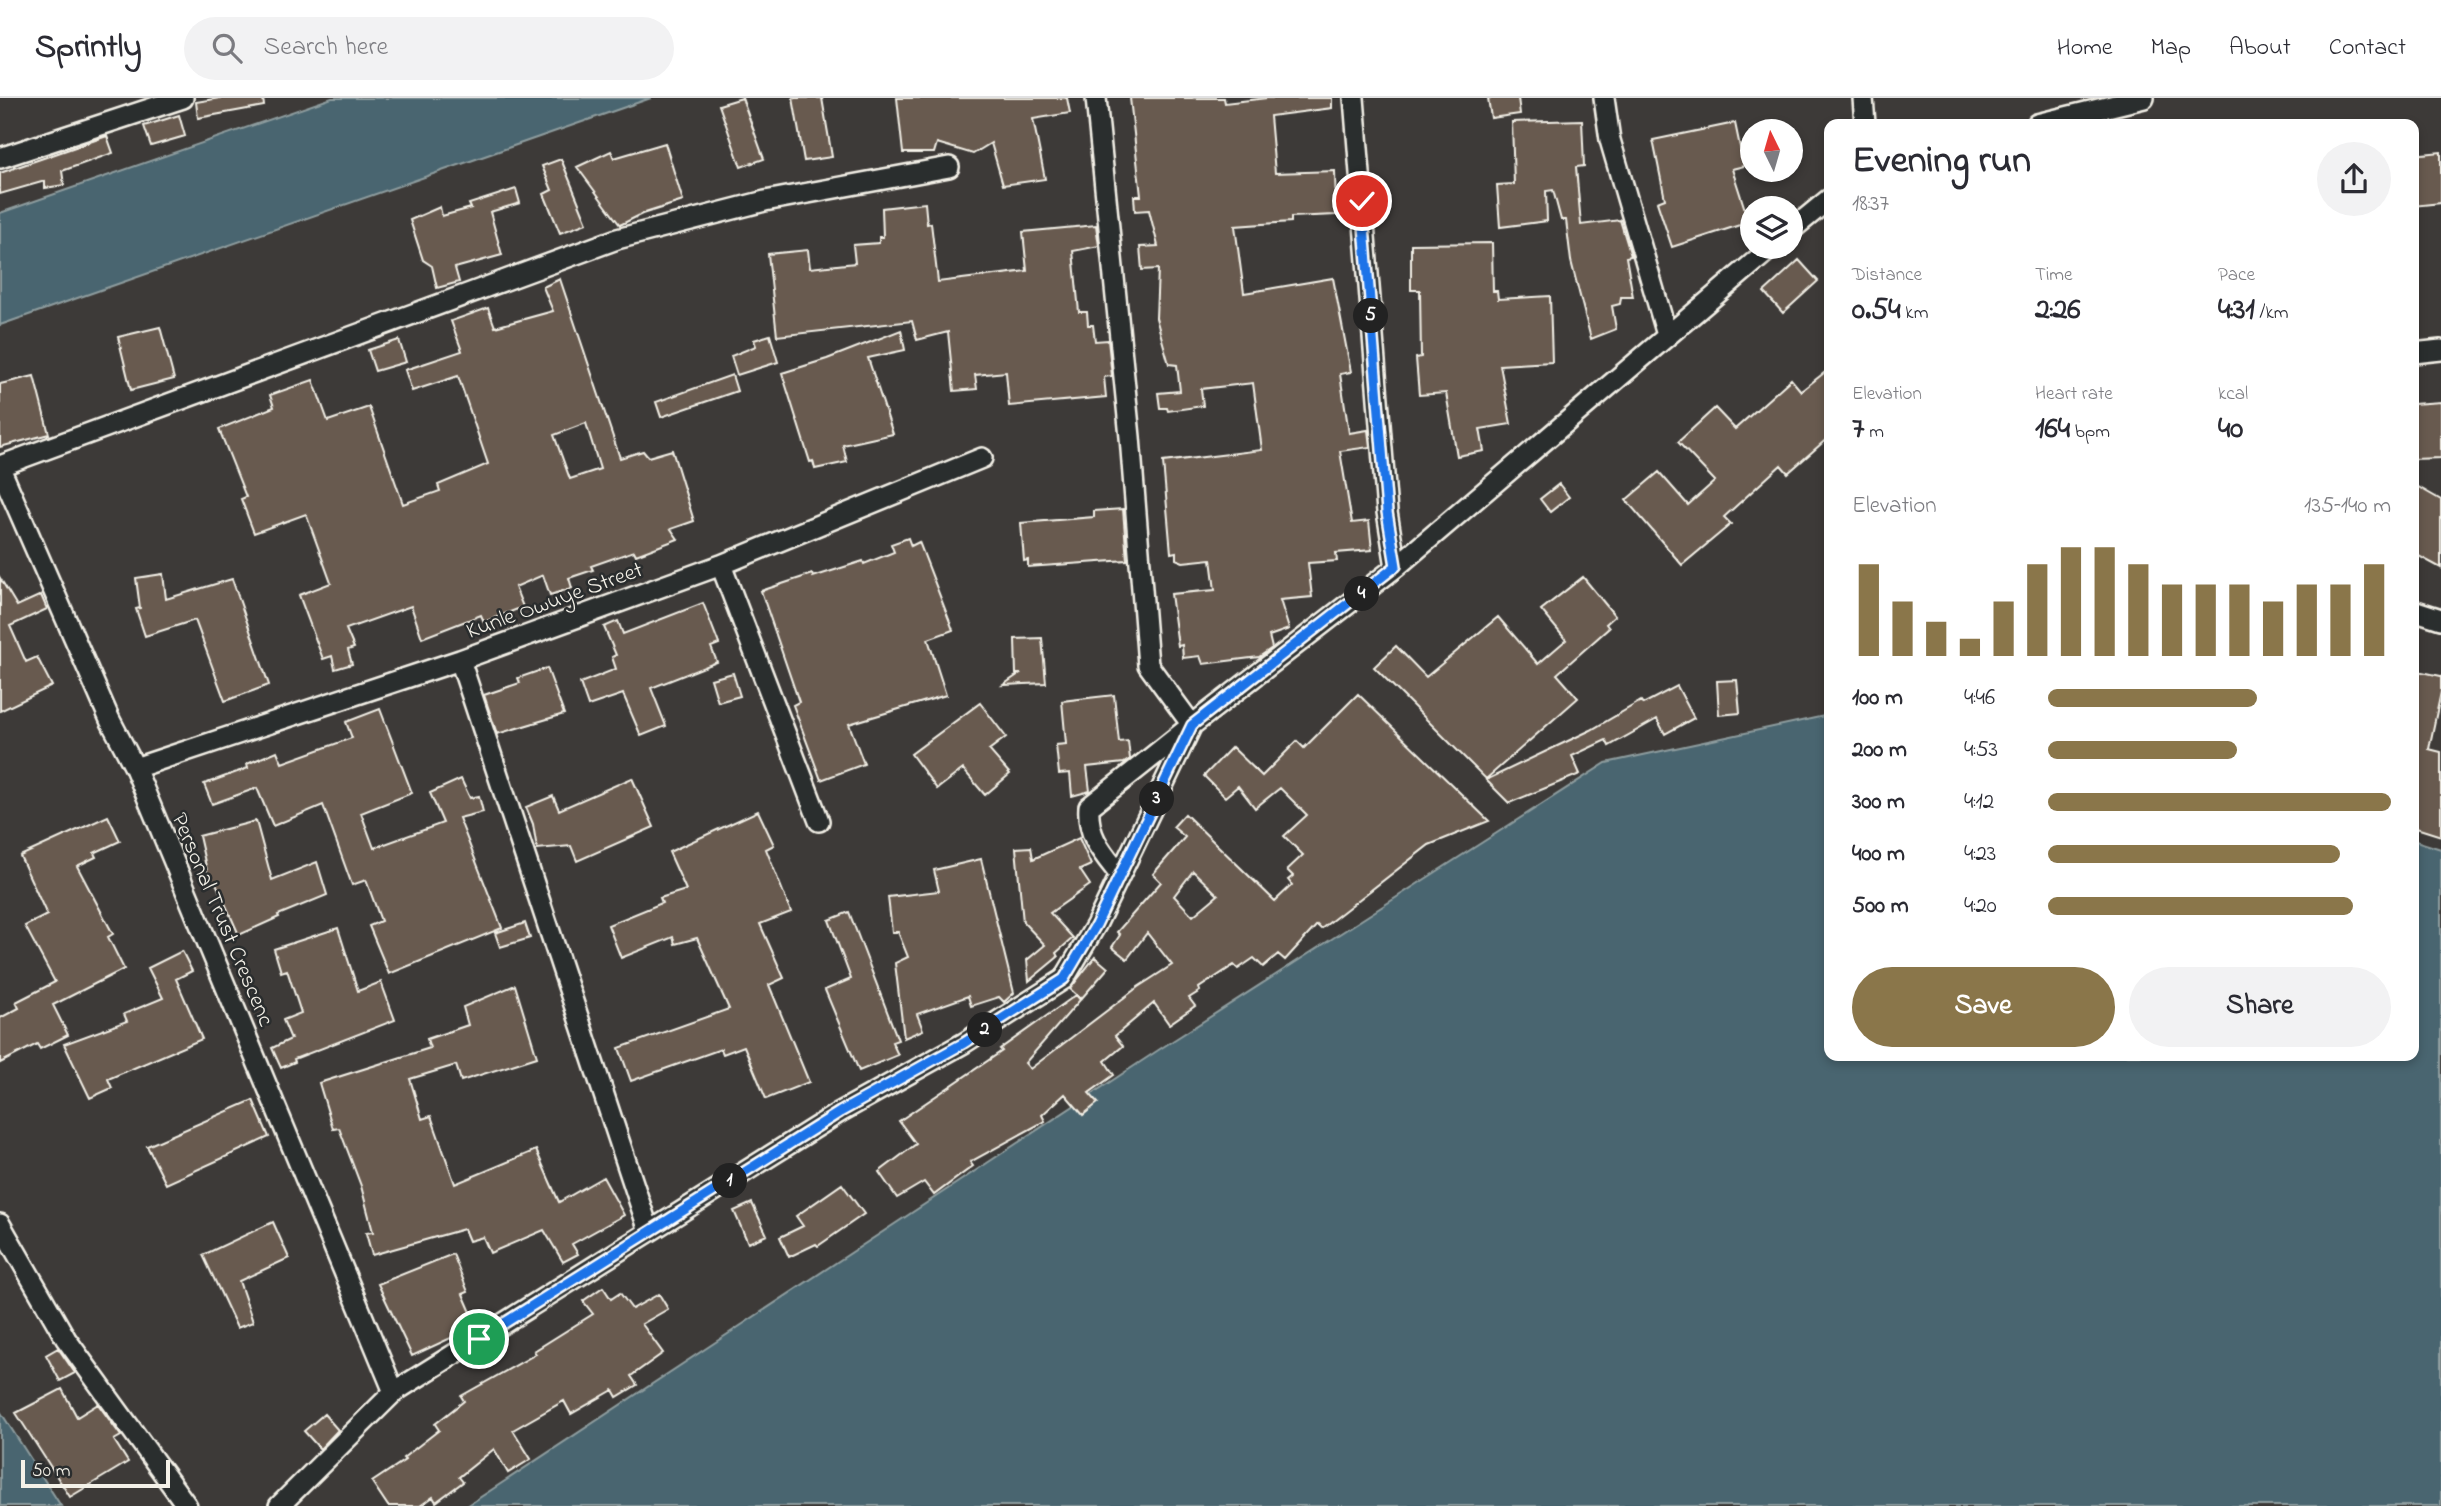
<!DOCTYPE html>
<html lang="en">
<head>
<meta charset="utf-8">
<style>
	:root { --surface:#fff; --page:#f2f2f3; --text:#2b2b33; --muted:#7c7c81; --line:#e1e1e2; --accent:#8a764a }
	body { margin:0; font-family:"Indie Flower",sans-serif; background:var(--page); color:var(--text); height:100vh; display:flex; flex-direction:column; font-size:26px; white-space:nowrap }
	* { box-sizing:border-box; margin:0 }
	p { font-size:23px; color:var(--muted) }
	.icon { flex:none; width:38px; height:38px; fill:none; stroke:currentColor; stroke-width:2; stroke-linecap:round; stroke-linejoin:round }
	.map { position:relative; flex:1; overflow:hidden }
	.drawer { position:absolute; left:1824px; top:21px; width:595px; height:942px; display:flex; flex-direction:column; background:var(--surface); border-radius:14px; box-shadow:0 4px 10px #0003 }
	.drawer>* { flex:none }
	.needle { width:46px; rotate:355deg }
	.fabs { position:absolute; left:1740px; top:21px; display:grid; gap:14px }
	.fabs a { display:grid; place-items:center; width:63px; height:63px; border-radius:50%; background:var(--surface); box-shadow:0 4px 10px #0003; font-size:35px }
	.scale { position:absolute; left:21px; bottom:18px; width:149px; box-sizing:border-box; padding-left:7px; border:4px solid #f4f1e8; border-top:0; font-size:19px; line-height:24px; white-space:nowrap; color:#f4f1e8; -webkit-text-stroke:5px #2a2d2e; paint-order:stroke }
	.pin { position:absolute; display:grid; place-items:center; width:60px; height:60px; color:#fff; margin:-30px; border:4px solid #fff; border-radius:50%; box-shadow:0 2px 7px #0007 }
	.km { position:absolute; width:35px; height:35px; margin:-18px; border-radius:50%; background:#222; color:#fff; font-size:19px; line-height:35px; text-align:center }
	.round { display:grid; place-items:center; flex:none; width:74px; height:74px; border-radius:37px; background:var(--page) }
	.summary { display:flex; align-items:center; justify-content:space-between; height:119px; padding:0 28px }
	h1 { font-size:38px; font-weight:700; line-height:52px }
	.figures { display:grid; grid-template-columns:repeat(3,1fr); gap:10px; height:119px; padding:7px 28px }
	.figures div { display:grid; align-content:center }
	.figures b { font-size:30px; font-weight:700 }
	.figures small { font-size:19px; font-weight:400 }
	.figures p { font-size:19px }
	.chart { height:196px; padding:14px 28px }
	.chart p { display:flex; justify-content:space-between }
	.chart svg { width:100%; height:126px; margin-top:7px; stroke:var(--accent); stroke-width:6 }
	.cta { display:flex; gap:14px; margin-top:auto; padding:14px 28px }
	.cta a { flex:1; height:80px; border-radius:42px; background:var(--accent); color:#fff; font-size:28px; font-weight:700; line-height:80px; text-align:center }
	.cta a+a { background:var(--page); color:var(--text) }
	ul { padding:0 28px; list-style:none; font-size:23px }
	li { display:grid; grid-template-columns:112px 84px 1fr; align-items:center; height:52px }
	li i { height:18px; border-radius:9px; background:var(--accent) }
	header { display:flex; align-items:center; gap:42px; box-sizing:border-box; height:98px; padding:0 35px; background:var(--surface); border-bottom:2px solid var(--line) }
	header strong { font-size:33px }
	nav { display:flex; gap:38px; margin-inline-start:auto; font-size:24px }
	.search { width:490px; height:63px; background:var(--page); display:flex; align-items:center; gap:18px; box-sizing:border-box; padding:0 24px; border-radius:38px; color:var(--muted); font-size:26px }
	.map>svg:first-child { display:block }
	.water { fill:#4a656f; stroke:#8e9d9f; stroke-width:2 }
	.building { fill:#685a4f; stroke:#f4f1e8; stroke-width:2; fill-rule:evenodd }
	.lines { fill:none; stroke-linecap:round; stroke-linejoin:round }
	.street-casing { stroke:#f4f1e8; stroke-width:24 }
	.street { stroke:#2a2d2e; stroke-width:19 }
	.route-casing { stroke:#fff; stroke-width:14 }
	.route { stroke:#1a73e8; stroke-width:9 }
	.labels { text-anchor:middle; stroke-width:5; stroke-linejoin:round; paint-order:stroke }
	.street-label { font-size:23px; fill:#f4f1e8; stroke:#2a2d2e }
</style>
</head>
<body>
<header>
<strong>Sprintly</strong>
<div class="search"><svg class="icon" aria-label="search" viewBox="0 0 24 24"><circle cx="10" cy="10" r="6"/><path d="M15 15l6 6"/></svg>Search here</div>
<nav><a>Home</a><a>Map</a><a>About</a><a>Contact</a></nav>
</header>
<div class="map">
<svg width="2441" height="1408" viewBox="0 0 2441 1408">
	<rect width="100%" height="100%" fill="#3d3a38"/>
	<filter id="ink" filterUnits="userSpaceOnUse"><feTurbulence type="fractalNoise" baseFrequency=".0143" numOctaves="2"/><feDisplacementMap in="SourceGraphic" scale="14" xChannelSelector="R" yChannelSelector="G"/><feConvolveMatrix kernelMatrix="1 2 1 2 8 2 1 2 1" color-interpolation-filters="sRGB"/></filter>
	<g filter="url(#ink)">
		<path class="water" d="M 332,0 L 651,0 L 0,227 L 0,115 Z
			M 1829,617 L 1829,957 L 2413,957 L 2413,742 L 2441,751 L 2441,1408 L 467,1408 L 1160,951 L 1606,665 Z
			M 0,1313 L 61,1408 L 0,1408 Z"/>
		<path class="building" d="M 220,0 L 263,0 L 264,8 L 198,20 L 196,4 Z
			M 742,0 L 764,61 L 741,69 L 719,7 Z
			M 793,0 L 822,0 L 832,59 L 804,63 Z
			M 897,0 L 1067,0 L 1070,15 L 1033,21 L 1045,81 L 1003,87 L 991,45 L 973,56 L 937,45 L 934,55 L 903,55 Z
			M 1130,0 L 1224,0 L 1225,5 L 1267,0 L 1332,0 L 1332,10 L 1270,18 L 1275,75 L 1335,73 L 1336,117 L 1291,119 L 1291,124 L 1235,128 L 1244,195 L 1333,180 L 1351,274 L 1340,276 L 1349,335 L 1368,332 L 1370,349 L 1340,353 L 1352,425 L 1369,423 L 1372,452 L 1336,455 L 1337,463 L 1308,465 L 1312,499 L 1280,502 L 1289,531 L 1269,538 L 1272,550 L 1259,559 L 1203,566 L 1200,558 L 1183,560 L 1182,547 L 1178,548 L 1171,496 L 1215,492 L 1211,461 L 1183,464 L 1176,461 L 1176,454 L 1171,455 L 1163,364 L 1262,352 L 1253,285 L 1201,291 L 1203,308 L 1168,313 L 1167,310 L 1160,310 L 1158,295 L 1180,293 L 1177,267 L 1169,266 L 1156,220 L 1158,171 L 1142,172 L 1140,149 L 1158,148 L 1149,112 L 1135,113 L 1134,98 L 1141,98 Z
			M 1488,0 L 1518,0 L 1520,16 L 1491,20 Z
			M 179,17 L 185,38 L 151,48 L 144,28 Z
			M 1582,22 L 1584,68 L 1576,69 L 1581,127 L 1620,122 L 1631,158 L 1626,159 L 1633,199 L 1621,199 L 1620,206 L 1612,208 L 1616,231 L 1591,241 L 1571,163 L 1566,122 L 1561,122 L 1553,92 L 1546,93 L 1547,123 L 1500,129 L 1497,87 L 1514,86 L 1512,24 Z
			M 1735,25 L 1744,68 L 1732,71 L 1749,124 L 1672,149 L 1657,104 L 1665,101 L 1653,42 Z
			M 107,38 L 113,55 L 62,73 L 64,87 L 45,90 L 45,83 L 0,96 L 0,75 Z
			M 665,45 L 683,103 L 642,116 L 620,127 L 577,69 L 611,53 L 614,60 Z
			M 2441,54 L 2441,105 L 2413,108 L 2413,57 Z
			M 561,61 L 587,125 L 560,135 L 544,96 L 552,92 L 542,68 Z
			M 516,91 L 520,105 L 490,114 L 502,157 L 455,170 L 459,184 L 437,190 L 432,168 L 423,162 L 410,122 L 440,109 L 442,118 L 471,110 L 469,106 Z
			M 925,105 L 927,126 L 931,125 L 938,184 L 1027,173 L 1023,134 L 1096,127 L 1099,148 L 1073,153 L 1079,214 L 1087,214 L 1088,227 L 1093,227 L 1095,243 L 1108,242 L 1112,278 L 1104,279 L 1106,299 L 1009,308 L 1006,274 L 975,277 L 977,291 L 954,293 L 948,234 L 917,242 L 912,223 L 777,238 L 768,156 L 808,152 L 810,170 L 855,165 L 853,147 L 879,145 L 879,139 L 883,139 L 882,110 Z
			M 1492,145 L 1493,193 L 1497,193 L 1498,201 L 1550,198 L 1552,264 L 1500,267 L 1511,326 L 1480,331 L 1484,353 L 1457,358 L 1446,295 L 1419,297 L 1416,260 L 1421,259 L 1420,192 L 1411,192 L 1411,146 Z
			M 1799,162 L 1818,183 L 1783,215 L 1764,194 Z
			M 560,181 L 620,360 L 643,353 L 648,359 L 672,352 L 694,423 L 671,431 L 678,441 L 636,457 L 634,453 L 591,468 L 593,472 L 569,480 L 572,490 L 550,497 L 543,477 L 515,489 L 523,509 L 484,524 L 481,517 L 422,540 L 411,508 L 346,531 L 354,550 L 348,552 L 352,566 L 335,571 L 332,558 L 323,561 L 299,497 L 331,485 L 306,416 L 254,435 L 241,401 L 246,399 L 219,331 L 274,309 L 270,297 L 313,282 L 328,323 L 369,309 L 403,406 L 440,393 L 438,387 L 488,366 L 458,278 L 412,293 L 405,272 L 462,253 L 451,223 L 488,210 L 495,229 L 553,213 L 543,189 ZM 586,325 L 600,371 L 570,381 L 554,337 Z
			M 160,229 L 174,281 L 131,292 L 118,239 Z
			M 901,232 L 905,252 L 868,260 L 893,336 L 843,347 L 847,364 L 815,371 L 813,363 L 810,364 L 782,275 L 827,261 Z
			M 770,237 L 778,264 L 737,277 L 731,258 L 756,248 L 754,242 Z
			M 399,242 L 406,264 L 375,273 L 368,252 Z
			M 1829,271 L 1829,339 L 1788,375 L 1781,367 L 1724,419 L 1731,426 L 1682,467 L 1626,402 L 1659,374 L 1688,407 L 1715,383 L 1678,344 L 1715,310 L 1735,331 L 1791,281 L 1801,293 Z
			M 732,277 L 737,293 L 661,319 L 656,304 Z
			M 34,278 L 49,336 L 0,349 L 0,286 Z
			M 2441,304 L 2441,360 L 2413,361 L 2413,306 Z
			M 1559,386 L 1569,399 L 1550,414 L 1540,401 Z
			M 2413,386 L 2441,402 L 2441,470 L 2413,455 Z
			M 1123,411 L 1127,462 L 1028,469 L 1028,462 L 1024,463 L 1021,425 L 1094,419 L 1094,413 Z
			M 908,440 L 911,448 L 919,444 L 953,532 L 928,541 L 946,597 L 849,626 L 864,666 L 821,682 L 793,607 L 799,604 L 761,493 L 812,476 L 813,479 L 863,463 L 864,466 L 894,454 L 891,446 Z
			M 163,476 L 166,501 L 232,481 L 269,587 L 225,603 L 195,522 L 145,538 L 136,511 L 140,510 L 136,480 Z
			M 1583,479 L 1615,518 L 1606,526 L 1609,530 L 1557,576 L 1578,600 L 1486,681 L 1374,569 L 1396,548 L 1426,579 L 1498,519 L 1538,566 L 1566,542 L 1541,512 Z
			M 0,480 L 17,508 L 41,497 L 47,511 L 10,528 L 26,564 L 37,559 L 52,588 L 0,613 Z
			M 703,505 L 719,546 L 711,549 L 717,564 L 651,590 L 666,628 L 641,638 L 623,596 L 588,608 L 580,585 L 616,571 L 612,559 L 616,557 L 604,529 L 618,523 L 623,536 Z
			M 1042,540 L 1046,585 L 1003,587 L 1019,576 L 1016,576 L 1015,541 Z
			M 547,570 L 564,616 L 497,636 L 484,597 L 520,585 L 518,580 Z
			M 2413,572 L 2441,578 L 2441,594 L 2429,651 L 2441,654 L 2441,738 L 2413,729 Z
			M 733,575 L 740,598 L 718,604 L 711,581 Z
			M 1737,582 L 1740,615 L 1719,617 L 1717,583 Z
			M 1677,588 L 1694,620 L 1665,636 L 1657,621 L 1609,648 L 1606,642 L 1572,658 L 1580,676 L 1509,705 L 1486,682 L 1591,632 L 1641,603 L 1643,606 Z
			M 1358,596 L 1489,723 L 1429,747 L 1321,831 L 1317,827 L 1285,862 L 1278,856 L 1263,869 L 1254,860 L 1238,871 L 1234,867 L 1199,890 L 1200,893 L 1189,900 L 1195,908 L 1169,926 L 1154,905 L 1115,938 L 1123,948 L 1105,963 L 1114,977 L 1089,995 L 1098,1005 L 1083,1017 L 1065,996 L 1042,1017 L 1045,1023 L 970,1064 L 973,1068 L 934,1097 L 924,1084 L 897,1100 L 879,1074 L 916,1046 L 899,1023 L 1002,953 L 1000,951 L 1076,897 L 1080,902 L 1025,965 L 1030,971 L 1138,889 L 1172,867 L 1147,835 L 1127,861 L 1112,849 L 1120,837 L 1117,834 L 1161,784 L 1153,776 L 1185,739 L 1173,729 L 1185,716 L 1275,803 L 1292,787 L 1288,782 L 1293,778 L 1287,772 L 1303,757 L 1284,738 L 1307,717 L 1280,690 L 1255,710 L 1238,688 L 1225,699 L 1204,678 L 1232,649 L 1262,678 L 1297,643 L 1304,650 ZM 1193,773 L 1218,797 L 1193,818 L 1174,798 Z
			M 1114,597 L 1119,644 L 1128,643 L 1130,661 L 1124,665 L 1087,669 L 1090,693 L 1072,698 L 1070,675 L 1059,676 L 1056,647 L 1066,646 L 1062,603 Z
			M 980,605 L 1006,639 L 989,652 L 1010,676 L 985,697 L 963,671 L 937,691 L 911,656 Z
			M 380,611 L 412,695 L 361,715 L 374,750 L 443,725 L 430,695 L 461,681 L 470,700 L 479,698 L 483,714 L 459,720 L 502,830 L 389,876 L 369,828 L 381,823 L 366,782 L 352,787 L 323,707 L 273,728 L 257,690 L 212,706 L 204,686 L 248,670 L 247,666 L 277,653 L 282,665 L 352,640 L 346,624 Z
			M 632,680 L 654,729 L 577,763 L 571,748 L 537,751 L 533,726 L 526,709 L 553,698 L 559,712 Z
			M 758,713 L 774,747 L 766,751 L 791,814 L 760,826 L 784,880 L 769,887 L 809,984 L 766,1001 L 744,948 L 723,956 L 721,951 L 631,983 L 619,950 L 729,911 L 697,840 L 675,846 L 673,839 L 621,860 L 608,827 L 662,805 L 660,800 L 686,792 L 669,754 Z
			M 108,718 L 120,743 L 94,755 L 96,759 L 77,768 L 113,836 L 108,839 L 124,871 L 53,907 L 68,937 L 40,951 L 37,946 L 0,965 L 0,920 L 19,910 L 16,904 L 55,884 L 25,828 L 47,817 L 20,758 Z
			M 256,723 L 272,782 L 317,764 L 327,797 L 278,817 L 279,819 L 239,837 L 216,785 L 210,786 L 199,738 Z
			M 1079,740 L 1091,767 L 1080,772 L 1090,787 L 1050,815 L 1073,840 L 1056,855 L 1058,859 L 1029,883 L 1027,862 L 1045,847 L 1023,824 L 1016,750 L 1031,749 L 1033,761 Z
			M 981,761 L 1014,895 L 1004,904 L 999,899 L 971,908 L 968,898 L 917,916 L 923,932 L 904,940 L 895,865 L 908,859 L 898,834 L 892,834 L 888,799 L 939,793 L 934,772 Z
			M 849,814 L 898,942 L 892,944 L 898,957 L 859,973 L 825,892 L 851,881 L 829,822 Z
			M 525,825 L 530,840 L 500,849 L 495,835 Z
			M 338,830 L 358,893 L 381,884 L 395,922 L 294,961 L 295,964 L 281,970 L 272,950 L 291,941 L 283,922 L 301,915 L 287,872 L 281,874 L 274,851 Z
			M 182,853 L 192,873 L 176,881 L 202,941 L 108,981 L 112,990 L 90,1000 L 64,946 L 127,923 L 124,916 L 163,900 L 148,870 Z
			M 1095,859 L 1108,870 L 1081,901 L 1070,891 Z
			M 515,887 L 537,959 L 461,983 L 456,967 L 410,981 L 422,1021 L 431,1018 L 455,1086 L 536,1052 L 559,1104 L 603,1079 L 624,1117 L 572,1146 L 578,1156 L 563,1164 L 544,1132 L 490,1155 L 483,1139 L 469,1143 L 464,1131 L 372,1157 L 366,1135 L 373,1134 L 361,1088 L 339,1030 L 333,1031 L 319,985 L 430,950 L 427,941 L 468,927 L 463,909 Z
			M 253,1002 L 269,1039 L 166,1086 L 147,1048 Z
			M 842,1086 L 864,1116 L 818,1148 L 816,1146 L 789,1159 L 780,1139 L 803,1128 L 796,1118 Z
			M 752,1105 L 767,1137 L 748,1145 L 734,1113 Z
			M 273,1124 L 289,1160 L 239,1183 L 253,1224 L 237,1230 L 203,1157 Z
			M 453,1156 L 468,1194 L 463,1196 L 477,1228 L 412,1258 L 378,1186 Z
			M 603,1189 L 611,1201 L 620,1195 L 632,1211 L 659,1196 L 668,1211 L 642,1226 L 663,1255 L 631,1278 L 637,1287 L 617,1299 L 613,1292 L 571,1316 L 564,1303 L 513,1332 L 531,1361 L 508,1375 L 494,1351 L 459,1379 L 463,1384 L 436,1404 L 433,1399 L 420,1408 L 388,1408 L 372,1384 L 405,1362 L 403,1360 L 439,1332 L 435,1326 L 464,1303 L 461,1298 L 536,1256 L 534,1253 L 593,1216 L 583,1203 Z
			M 58,1250 L 75,1275 L 60,1283 L 46,1257 Z
			M 62,1291 L 77,1319 L 98,1306 L 121,1338 L 114,1342 L 128,1364 L 70,1399 L 16,1315 Z
			M 324,1316 L 338,1332 L 320,1351 L 304,1333 Z"/>
		<g class="lines">
			<defs>
				<path id="street" d="M 1096,0 L 1130,339 L 1148,567 L 1192,627 L 1089,709 C 1087,739 1102,754 1120,777
					M 1354,0 L 1387,414 L 1396,469
					M 1604,0 L 1610,42 L 1667,237
					M 1863,0 L 1865,26
					M 2037,26 L 2144,0
					M 0,60 L 183,0
					M 1790,133 L 1829,101
					M 2413,255 L 2441,252
					M 0,368 L 617,141 L 765,103 L 949,69
					M 0,370 L 110,622 L 135,670 L 394,1294
					M 721,467 L 819,723
					M 2413,512 L 2441,521
					M 460,562 L 649,1133
					M 135,670 L 460,562 L 721,467 L 982,360
					M 0,1126 L 66,1241 L 187,1408
					M 279,1408 L 394,1294 L 840,1014 L 964,945 L 1064,881 L 1096,827 L 1192,627 L 1396,469 L 1772,149"/>
			</defs>
			<use href="#street" class="street-casing"/>
			<use href="#street" class="street"/>
		</g>
	</g>
	<g class="lines" filter="url(#ink)">
		<defs>
			<path id="route" d="M 479,1241 L 840,1014 L 964,945 L 1064,881 L 1096,827 L 1192,627 L 1396,468 L 1387,414 L 1362,103"/>
		</defs>
		<use href="#route" class="route-casing"/>
		<use href="#route" class="route"/>
	</g>
	<g class="labels">
		<g class="street-label">
			<text transform="translate(554 501) rotate(-20)" y="8">Kunle Owuye Street</text>
			<text transform="translate(224 821) rotate(67)" y="8">Personal Trust Crescenc</text>
		</g>
	</g>
</svg>
<div class="fabs">
<a><svg class="needle" viewBox="-14 -14 28 28"><path d="M0-13l5 13h-10z" fill="#e53935"/><path d="M0 13l5-13h-10z" fill="#7c7c81"/></svg></a>
<a><svg class="icon" aria-label="layers" viewBox="0 0 24 24"><path d="M12 4l9 5-9 5-9-5zM3 14l9 5 9-5"/></svg></a>
</div>
<div class="scale">50 m</div>
<div class="pin" style="left:479px;top:1241px;background:#1e9e55"><svg class="icon" aria-label="arrive" viewBox="0 0 24 24"><path d="M6 21V4h12l-3 4 3 4H6"/></svg></div>
<div class="pin" style="left:1362px;top:103px;background:#d93025"><svg class="icon" aria-label="check" viewBox="0 0 24 24"><path d="M5 12l5 5 9-10"/></svg></div>
<b class="km" style="left:730px;top:1083px">1</b>
<b class="km" style="left:985px;top:932px">2</b>
<b class="km" style="left:1157px;top:701px">3</b>
<b class="km" style="left:1362px;top:496px">4</b>
<b class="km" style="left:1371px;top:218px">5</b>
<section class="drawer">
<div class="summary"><div><h1>Evening run</h1><p>18:37</p></div><a class="round"><svg class="icon" aria-label="share" viewBox="0 0 24 24"><path d="M12 15V3M7 8l5-5 5 5M5 13v7h14v-7"/></svg></a></div>
<div class="figures">
<div><p>Distance</p><b>0.54<small> km</small></b></div>
<div><p>Time</p><b>2:26</b></div>
<div><p>Pace</p><b>4:31<small> /km</small></b></div>
</div>
<div class="figures">
<div><p>Elevation</p><b>7<small> m</small></b></div>
<div><p>Heart rate</p><b>164<small> bpm</small></b></div>
<div><p>kcal</p><b>40</b></div>
</div>
<div class="chart"><p><span>Elevation</span>135–140 m</p>
<svg viewBox="0 0 160 44" preserveAspectRatio="none"><path d="M5 44V12M15 44V25M25 44V32M35 44V38M45 44V25M55 44V12M65 44V6M75 44V6M85 44V12M95 44V19M105 44V19M115 44V19M125 44V25M135 44V19M145 44V19M155 44V12"/></svg>
</div>
<ul>
<li><b>100 m</b>4:46<i style="width:61%"></i></li>
<li><b>200 m</b>4:53<i style="width:55%"></i></li>
<li><b>300 m</b>4:12<i style="width:100%"></i></li>
<li><b>400 m</b>4:23<i style="width:85%"></i></li>
<li><b>500 m</b>4:20<i style="width:89%"></i></li>
</ul>
<div class="cta"><a>Save</a><a>Share</a></div>
</section>
</div>
</body>
</html>
